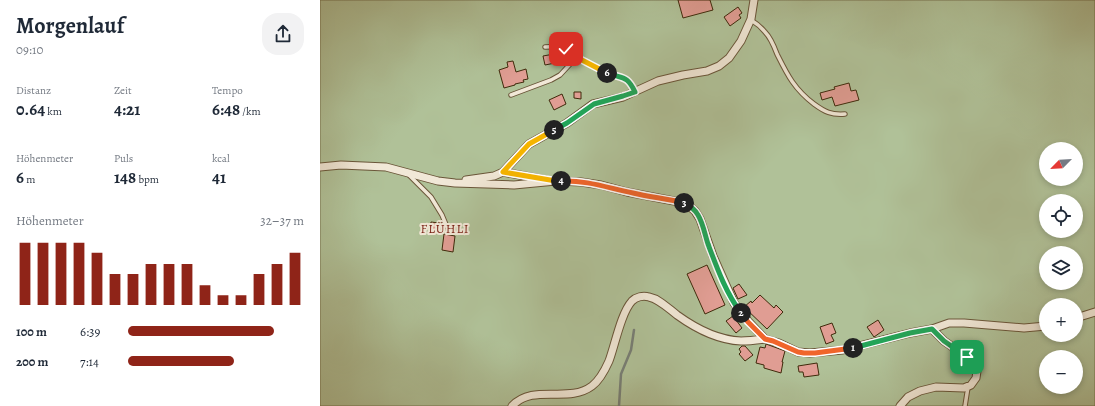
<!DOCTYPE html>
<html lang="de">
<head>
<meta charset="utf-8">
<style>
	:root { --surface:#fff; --page:#f2f2f3; --text:#1f2937; --muted:#747a83; --accent:#8f2418 }
	body { margin:0; font-family:Alegreya,serif; background:var(--page); color:var(--text); height:100vh; display:flex; flex-direction:column; font-size:15px; white-space:nowrap }
	* { box-sizing:border-box; margin:0 }
	p { font-size:13px; color:var(--muted) }
	.icon { flex:none; width:22px; height:22px; fill:none; stroke:currentColor; stroke-width:2; stroke-linecap:round; stroke-linejoin:round }
	.map { position:relative; flex:1; overflow:hidden }
	.sheet { display:flex; flex-direction:column; background:var(--surface); width:320px }
	.sheet>* { flex:none }
	.needle { width:26px; rotate:246deg }
	.controls { position:absolute; left:719px; top:142px; display:grid; gap:8px }
	.controls a { display:grid; place-items:center; width:44px; height:44px; border-radius:50%; background:var(--surface); box-shadow:0 2px 6px #0003; font-size:20px }
	.pin { position:absolute; display:grid; place-items:center; width:34px; height:34px; color:#fff; margin:-17px; border-radius:8px; box-shadow:0 2px 6px #0006 }
	.km { position:absolute; width:20px; height:20px; margin:-10px; border-radius:50%; background:#222; color:#fff; font-size:11px; line-height:20px; text-align:center }
	.round { display:grid; place-items:center; flex:none; width:42px; height:42px; border-radius:16px; background:var(--page) }
	.headline { display:flex; align-items:center; justify-content:space-between; height:68px; padding:0 16px }
	h1 { font-size:22px; font-weight:700; line-height:30px }
	.stats { display:grid; grid-template-columns:repeat(3,1fr); gap:6px; height:68px; padding:4px 16px }
	.stats div { display:grid; align-content:center }
	.stats b { font-size:17px; font-weight:700 }
	.stats small { font-size:11px; font-weight:400 }
	.stats p { font-size:11px }
	.chart { height:112px; padding:8px 16px }
	.chart p { display:flex; justify-content:space-between }
	.chart svg { width:100%; height:72px; margin-top:4px; stroke:var(--accent); stroke-width:6 }
	ul { padding:0 16px; list-style:none; font-size:13px }
	li { display:grid; grid-template-columns:64px 48px 1fr; align-items:center; height:30px }
	li i { height:10px; border-radius:5px; background:var(--accent) }
	main { display:flex; flex:1; min-height:0 }
	.map>svg:first-child { display:block }
	.green { fill:#b0c198; stroke:#787652; fill-rule:evenodd }
	.lines { fill:none; stroke-linecap:round; stroke-linejoin:round }
	.stream { stroke:#777f76; stroke-width:2.5 }
	.building { fill:#e09d93; stroke:#3f2a0b }
	.service-casing { stroke:#6a5639; stroke-width:5.5 }
	.minor-casing { stroke:#6a5639; stroke-width:9 }
	.service { stroke:#f1e8d7; stroke-width:3.5 }
	.minor { stroke:#f1e8d7; stroke-width:7 }
	.split-1-casing { stroke:#fff; stroke-width:8 }
	.split-2-casing { stroke:#fff; stroke-width:8 }
	.split-3-casing { stroke:#fff; stroke-width:8 }
	.split-4-casing { stroke:#fff; stroke-width:8 }
	.split-5-casing { stroke:#fff; stroke-width:8 }
	.split-6-casing { stroke:#fff; stroke-width:8 }
	.split-7-casing { stroke:#fff; stroke-width:8 }
	.split-1 { stroke:#22a559; stroke-width:5 }
	.split-2 { stroke:#f0652b; stroke-width:5 }
	.split-3 { stroke:#22a559; stroke-width:5 }
	.split-4 { stroke:#f0652b; stroke-width:5 }
	.split-5 { stroke:#f5b400; stroke-width:5 }
	.split-6 { stroke:#22a559; stroke-width:5 }
	.split-7 { stroke:#f5b400; stroke-width:5 }
	.labels { text-anchor:middle; stroke-width:4; stroke-linejoin:round; paint-order:stroke }
	.neighbourhood-label { font-size:13px; letter-spacing:1px; fill:#7a1f14; stroke:#f1e8d7 }
</style>
</head>
<body>
<main>
<section class="sheet">
<div class="headline"><div><h1>Morgenlauf</h1><p>09:10</p></div><a class="round"><svg class="icon" aria-label="share" viewBox="0 0 24 24"><path d="M12 15V3M7 8l5-5 5 5M5 13v7h14v-7"/></svg></a></div>
<div class="stats">
<div><p>Distanz</p><b>0.64<small> km</small></b></div>
<div><p>Zeit</p><b>4:21</b></div>
<div><p>Tempo</p><b>6:48<small> /km</small></b></div>
</div>
<div class="stats">
<div><p>Höhenmeter</p><b>6<small> m</small></b></div>
<div><p>Puls</p><b>148<small> bpm</small></b></div>
<div><p>kcal</p><b>41</b></div>
</div>
<div class="chart"><p><span>Höhenmeter</span>32–37 m</p>
<svg viewBox="0 0 160 44" preserveAspectRatio="none"><path d="M5 44V6M15 44V6M25 44V6M35 44V6M45 44V12M55 44V25M65 44V25M75 44V19M85 44V19M95 44V19M105 44V32M115 44V38M125 44V38M135 44V25M145 44V19M155 44V12"/></svg>
</div>
<ul>
<li><b>100 m</b>6:39<i style="width:83%"></i></li>
<li><b>200 m</b>7:14<i style="width:60%"></i></li>
</ul>
</section>
<div class="map">
<svg width="775" height="406" viewBox="0 0 775 406">
	<rect width="100%" height="100%" fill="#e9dbc2"/>
	<filter id="stains"><feTurbulence type="fractalNoise" baseFrequency=".005" numOctaves="4"/><feColorMatrix values="0 0 0 0 .2 0 0 0 0 .09 0 0 0 0 .02 0 0 0 .5 -.17"/></filter>
	<radialGradient id="worn" r=".72"><stop offset=".6" stop-color="#630" stop-opacity="0"/><stop offset="1" stop-color="#630" stop-opacity=".3"/></radialGradient>
	<path class="green" d="M 0,0 L 775,0 L 775,406 L 0,406 ZM 726,149 L 756,149 L 756,179 L 726,179 ZM 726,201 L 756,201 L 756,231 L 726,231 ZM 726,253 L 756,253 L 756,283 L 726,283 ZM 726,305 L 756,305 L 756,335 L 726,335 ZM 726,357 L 756,357 L 756,387 L 726,387 Z"/>
	<g class="lines">
		<path class="stream" d="M 299,406 L 301,374 L 311,350 L 314,330"/>
	</g>
	<path class="building" d="M 358,0 L 390,0 L 393,10 L 363,18 Z
		M 418,7 L 422,13 L 419,15 L 421,18 L 410,26 L 404,17 Z
		M 234,54 L 235,63 L 225,65 L 223,56 Z
		M 193,61 L 196,72 L 206,69 L 208,79 L 203,80 L 204,82 L 195,84 L 195,85 L 184,88 L 179,70 L 188,67 L 187,62 Z
		M 529,83 L 531,91 L 536,90 L 539,100 L 515,106 L 512,97 L 502,100 L 500,93 L 515,89 L 514,87 Z
		M 254,92 L 261,92 L 261,99 L 254,98 Z
		M 242,94 L 246,104 L 234,110 L 229,100 Z
		M 111,222 L 119,223 L 119,232 L 110,232 Z
		M 124,234 L 135,236 L 133,252 L 122,250 Z
		M 387,265 L 405,305 L 385,314 L 367,274 Z
		M 419,284 L 427,295 L 418,299 L 413,288 Z
		M 440,295 L 454,308 L 456,305 L 463,312 L 447,329 L 424,307 L 431,301 L 432,303 Z
		M 413,316 L 422,328 L 416,333 L 406,321 Z
		M 558,320 L 564,330 L 554,337 L 547,327 Z
		M 512,323 L 516,333 L 511,335 L 514,341 L 506,344 L 500,327 Z
		M 446,344 L 457,348 L 465,351 L 462,362 L 463,362 L 461,373 L 444,368 L 444,365 L 436,363 L 440,347 L 445,348 Z
		M 422,346 L 425,346 L 433,355 L 425,361 L 419,354 L 421,352 L 419,349 Z
		M 497,363 L 499,375 L 484,377 L 483,372 L 479,372 L 478,366 Z"/>
	<g class="lines">
		<defs>
			<path id="service" d="M 431,20 C 436,23 441,27 445,32 C 451,38 454,46 457,54 C 467,74 474,89 494,104 C 505,112 511,115 525,114
				M 225,47 C 240,46 247,47 258,58
				M 191,95 L 231,80 L 240,75 L 253,61 L 258,58 L 285,72 L 306,79 L 311,84 L 315,92
				M 89,175 L 111,197 L 122,215 L 127,227
				M 645,406 L 648,387"/>
			<path id="minor" d="M 0,167 L 21,165 L 66,167 L 118,181 L 135,183 L 194,185 L 236,181 L 261,182 L 281,185 L 307,192 L 354,201 L 368,205 L 375,211 L 380,219 L 393,256 L 414,303 L 428,321 L 445,339 L 459,343 L 478,352 L 490,353 L 523,350 L 590,333 L 612,329 L 629,323 L 644,323 L 704,328 L 726,326
				M 183,172 L 226,180
				M 146,180 L 174,176 L 183,172 L 209,144 L 247,123 L 273,104 L 303,97 L 338,81 L 363,75 L 387,71 L 399,66 L 409,58 L 421,41 L 431,19 L 434,0
				M 756,318 L 775,312
				M 192,406 C 214,383 248,404 272,386 C 280,380 285,370 289,361 C 295,345 301,313 312,301 C 316,297 323,295 329,297 C 339,299 348,308 357,315 C 375,328 397,340 421,341 C 429,341 437,340 445,339
				M 580,406 L 588,397 L 600,391 L 616,387 L 644,388 L 651,385 L 656,378 L 657,371 L 654,364 L 647,357 L 624,341 L 612,329"/>
		</defs>
		<use href="#service" class="service-casing"/>
		<use href="#minor" class="minor-casing"/>
		<use href="#service" class="service"/>
		<use href="#minor" class="minor"/>
	</g>
	<g class="lines">
		<defs>
			<path id="split-1" d="M 533,348 L 590,333 L 612,329 L 624,341 L 647,357"/>
			<path id="split-2" d="M 421,313 L 428,322 L 445,339 L 453,341 L 478,352 L 484,353 L 495,353 L 533,348"/>
			<path id="split-3" d="M 364,203 C 370,206 375,209 378,215 C 383,223 385,235 388,244 C 397,268 406,293 421,313"/>
			<path id="split-4" d="M 241,181 C 267,180 288,188 313,193 C 330,197 348,199 364,203"/>
			<path id="split-5" d="M 234,130 L 209,144 L 183,172 L 236,181 L 241,181"/>
			<path id="split-6" d="M 234,130 L 247,123 L 274,104 L 303,96 L 315,92 C 307,75 303,79 287,73"/>
			<path id="split-7" d="M 246,49 L 258,58 L 287,73"/>
		</defs>
		<use href="#split-1" class="split-1-casing"/>
		<use href="#split-2" class="split-2-casing"/>
		<use href="#split-3" class="split-3-casing"/>
		<use href="#split-4" class="split-4-casing"/>
		<use href="#split-5" class="split-5-casing"/>
		<use href="#split-6" class="split-6-casing"/>
		<use href="#split-7" class="split-7-casing"/>
		<use href="#split-1" class="split-1"/>
		<use href="#split-2" class="split-2"/>
		<use href="#split-3" class="split-3"/>
		<use href="#split-4" class="split-4"/>
		<use href="#split-5" class="split-5"/>
		<use href="#split-6" class="split-6"/>
		<use href="#split-7" class="split-7"/>
	</g>
	<g class="labels">
		<g class="neighbourhood-label">
			<text x="125" y="233">FLÜHLI</text>
		</g>
	</g>
	<rect width="100%" height="100%" filter="url(#stains)"/>
	<rect width="100%" height="100%" fill="url(#worn)"/>
</svg>
<div class="controls">
<a><svg class="needle" viewBox="-14 -14 28 28"><path d="M0-13l5 13h-10z" fill="#e53935"/><path d="M0 13l5-13h-10z" fill="#747a83"/></svg></a>
<a><svg class="icon" aria-label="locate" viewBox="0 0 24 24"><circle cx="12" cy="12" r="6"/><path d="M12 2v4M12 18v4M2 12h4M18 12h4"/></svg></a>
<a><svg class="icon" aria-label="layers" viewBox="0 0 24 24"><path d="M12 4l9 5-9 5-9-5zM3 14l9 5 9-5"/></svg></a>
<a>+</a>
<a>−</a>
</div>
<div class="pin" style="left:647px;top:357px;background:#1e9e55"><svg class="icon" aria-label="arrive" viewBox="0 0 24 24"><path d="M6 21V4h12l-3 4 3 4H6"/></svg></div>
<div class="pin" style="left:246px;top:49px;background:#d93025"><svg class="icon" aria-label="check" viewBox="0 0 24 24"><path d="M5 12l5 5 9-10"/></svg></div>
<b class="km" style="left:533px;top:348px">1</b>
<b class="km" style="left:421px;top:313px">2</b>
<b class="km" style="left:364px;top:203px">3</b>
<b class="km" style="left:241px;top:181px">4</b>
<b class="km" style="left:234px;top:130px">5</b>
<b class="km" style="left:287px;top:73px">6</b>
</div>
</main>
</body>
</html>
